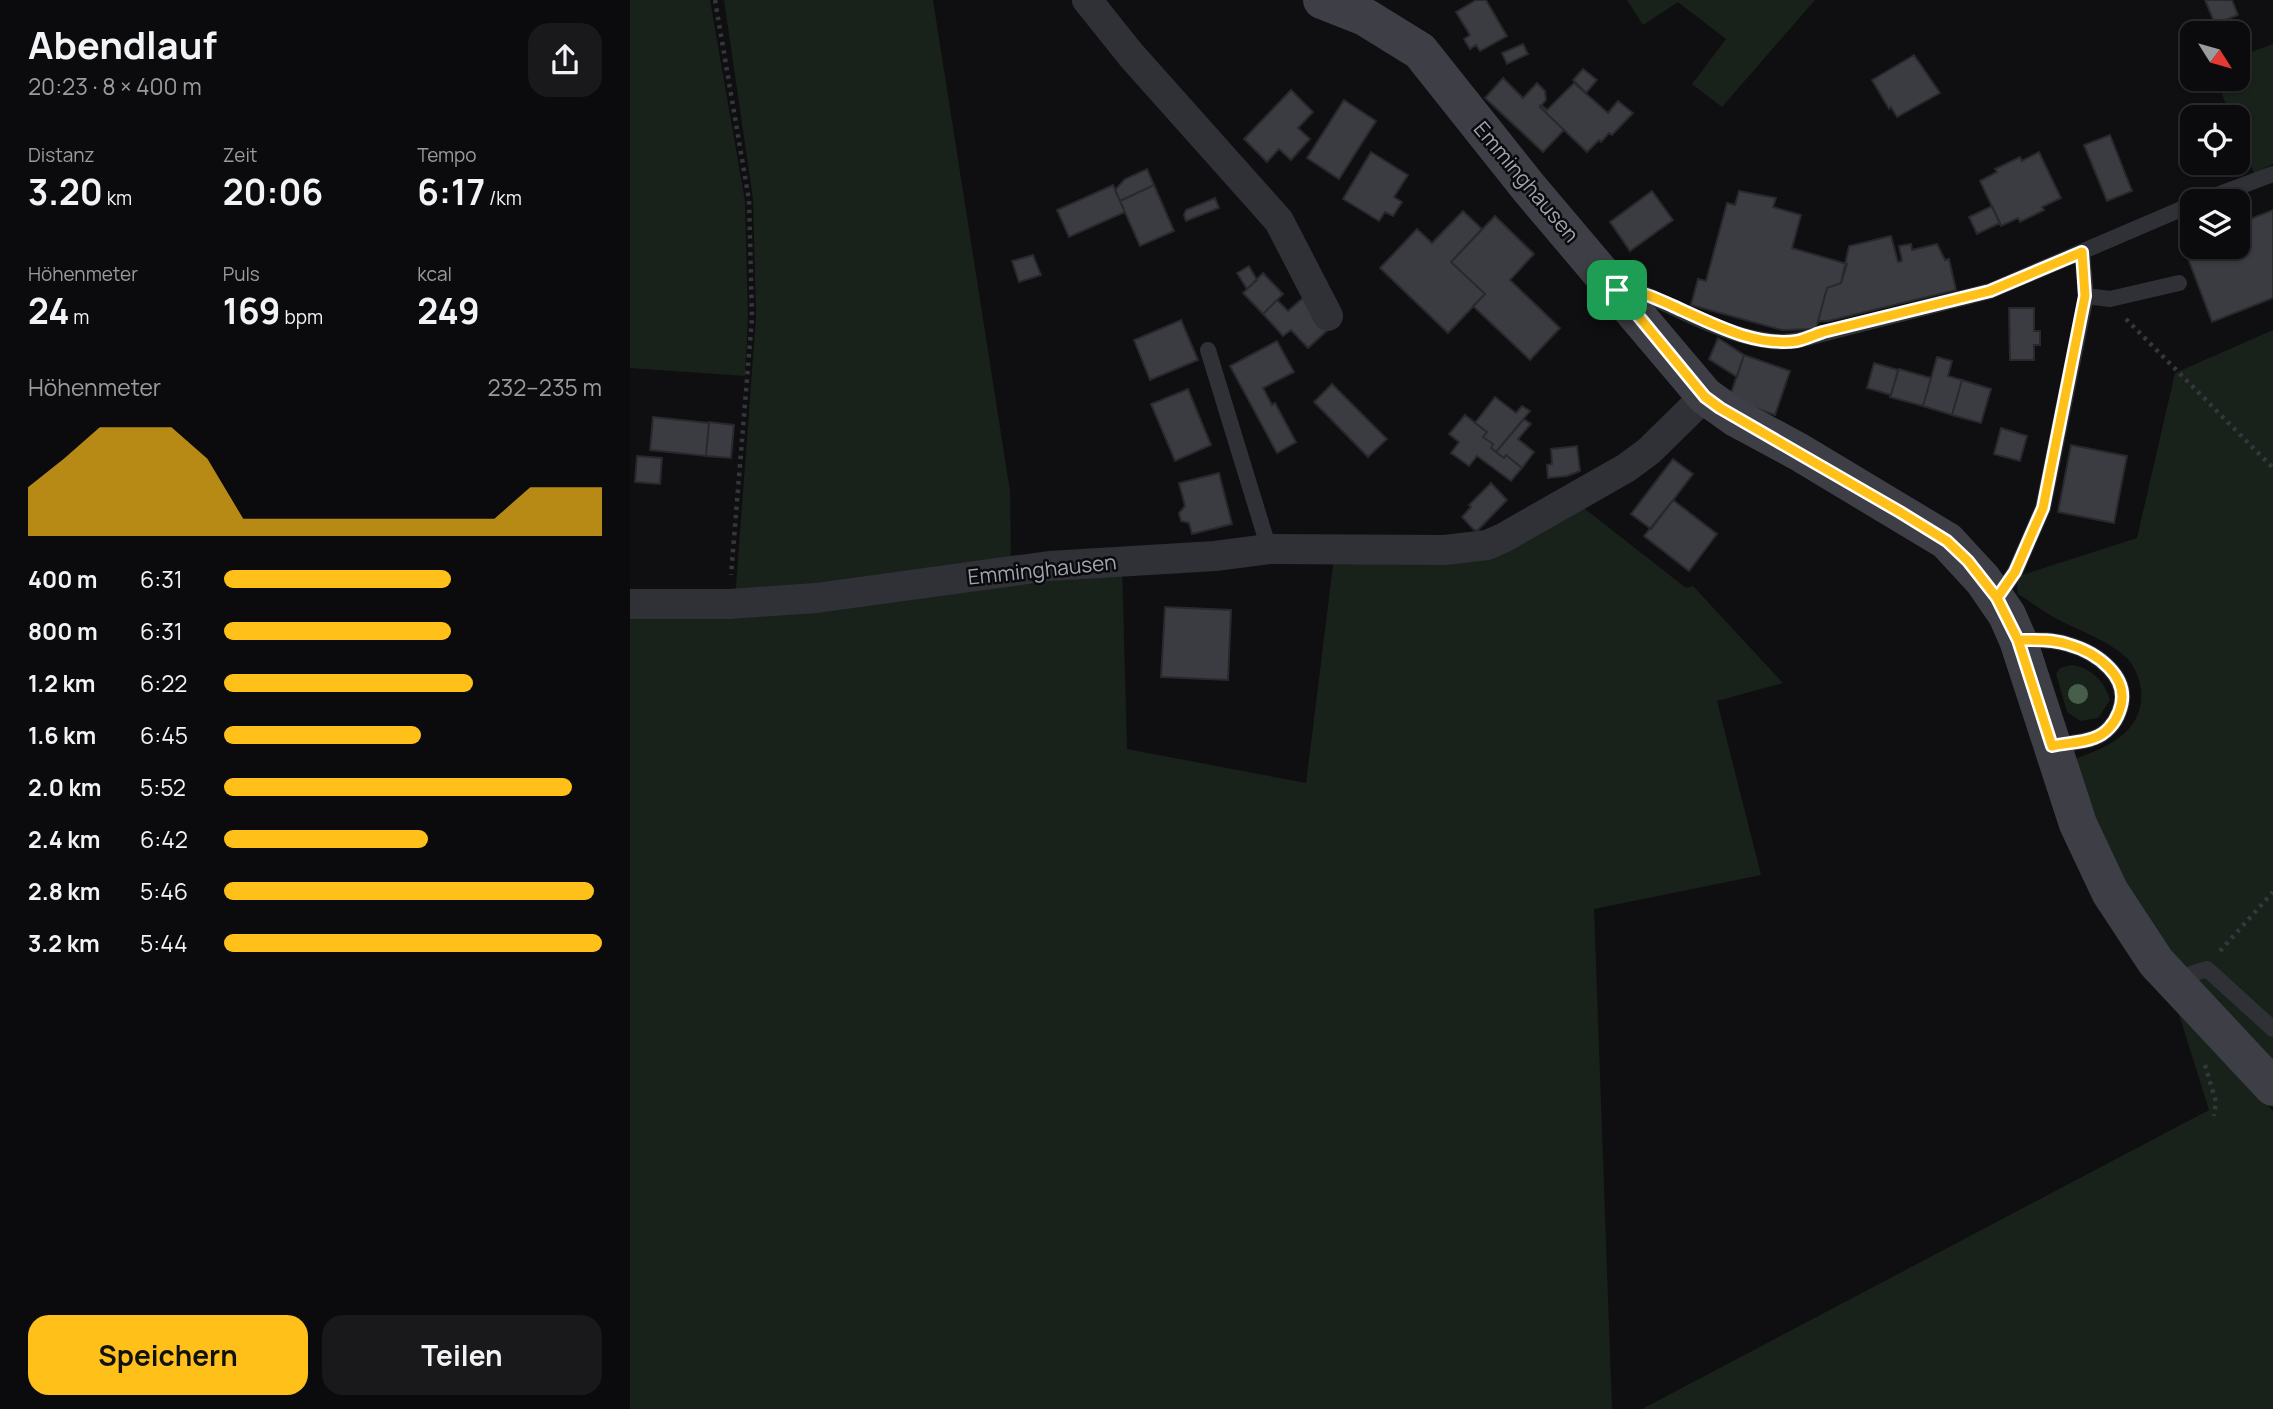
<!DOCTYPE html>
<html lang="de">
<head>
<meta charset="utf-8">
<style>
	:root { --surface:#0b0b0d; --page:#19191b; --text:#f1f3f6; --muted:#9a9b9d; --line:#2b2b2e; --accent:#ffc119 }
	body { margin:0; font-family:Manrope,sans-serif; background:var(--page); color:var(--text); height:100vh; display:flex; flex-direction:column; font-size:26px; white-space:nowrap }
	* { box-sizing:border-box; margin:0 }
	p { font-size:23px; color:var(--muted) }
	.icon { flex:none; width:38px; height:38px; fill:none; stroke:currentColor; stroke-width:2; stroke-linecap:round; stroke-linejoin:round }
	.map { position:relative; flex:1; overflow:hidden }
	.sheet { display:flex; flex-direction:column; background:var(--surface); width:630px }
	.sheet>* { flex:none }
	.needle { width:46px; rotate:127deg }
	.controls { position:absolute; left:1550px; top:21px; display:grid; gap:14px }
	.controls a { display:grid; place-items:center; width:70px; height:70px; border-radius:14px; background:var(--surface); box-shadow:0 2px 5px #0004,0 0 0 2px var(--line); font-size:35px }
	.pin { position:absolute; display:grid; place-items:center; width:60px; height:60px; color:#fff; margin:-30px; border-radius:14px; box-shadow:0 4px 10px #0006 }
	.round { display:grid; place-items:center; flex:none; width:74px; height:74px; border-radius:21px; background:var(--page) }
	.headline { display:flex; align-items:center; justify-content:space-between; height:119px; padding:0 28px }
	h1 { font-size:38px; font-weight:700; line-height:52px }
	.stats { display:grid; grid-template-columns:repeat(3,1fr); gap:10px; height:119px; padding:7px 28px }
	.stats div { display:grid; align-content:center }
	.stats b { font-size:35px; font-weight:700 }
	.stats small { font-size:19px; font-weight:400 }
	.stats p { font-size:19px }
	.chart { height:196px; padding:14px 28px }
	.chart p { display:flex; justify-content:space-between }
	.chart svg { width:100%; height:126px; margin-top:7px; fill:var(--accent); opacity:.7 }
	.cta { display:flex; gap:14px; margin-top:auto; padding:14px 28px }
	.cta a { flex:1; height:80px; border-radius:21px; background:var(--accent); color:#111; font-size:28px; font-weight:700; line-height:80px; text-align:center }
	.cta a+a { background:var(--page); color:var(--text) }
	ul { padding:0 28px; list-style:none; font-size:23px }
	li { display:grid; grid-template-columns:112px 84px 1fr; align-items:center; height:52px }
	li i { height:18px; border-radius:9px; background:var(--accent) }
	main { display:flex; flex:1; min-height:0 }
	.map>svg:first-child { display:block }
	.green { fill:#19211b }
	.building { fill:#3b3c41; stroke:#29292d; stroke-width:2 }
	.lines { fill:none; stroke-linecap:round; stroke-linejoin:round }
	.path { stroke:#36373d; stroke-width:4.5; stroke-dasharray:3.5 5; stroke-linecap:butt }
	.lane { stroke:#303136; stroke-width:16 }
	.street { stroke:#303136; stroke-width:30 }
	.secondary { stroke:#3e3f46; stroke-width:38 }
	.tree { fill:#475f4a }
	.route-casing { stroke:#fff; stroke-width:14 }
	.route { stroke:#ffc119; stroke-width:9 }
	.labels { text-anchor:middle; stroke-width:5; stroke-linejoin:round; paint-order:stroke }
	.street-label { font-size:21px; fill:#9fa4b3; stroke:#0a0a0c }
</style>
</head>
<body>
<main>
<section class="sheet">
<div class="headline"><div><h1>Abendlauf</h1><p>20:23 · 8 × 400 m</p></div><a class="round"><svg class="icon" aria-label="share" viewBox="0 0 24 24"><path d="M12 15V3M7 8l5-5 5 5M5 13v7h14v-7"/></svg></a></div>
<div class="stats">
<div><p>Distanz</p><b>3.20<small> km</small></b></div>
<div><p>Zeit</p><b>20:06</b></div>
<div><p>Tempo</p><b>6:17<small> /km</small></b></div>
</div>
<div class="stats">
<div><p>Höhenmeter</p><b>24<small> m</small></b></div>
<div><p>Puls</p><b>169<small> bpm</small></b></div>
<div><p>kcal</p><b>249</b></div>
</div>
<div class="chart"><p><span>Höhenmeter</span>232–235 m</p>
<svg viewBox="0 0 160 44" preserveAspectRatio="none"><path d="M0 44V27L10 17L20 6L30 6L40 6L50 17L60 38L70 38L80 38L90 38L100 38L110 38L120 38L130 38L140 27L150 27L160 27V44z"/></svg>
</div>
<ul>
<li><b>400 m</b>6:31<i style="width:60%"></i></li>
<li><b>800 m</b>6:31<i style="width:60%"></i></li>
<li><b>1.2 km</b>6:22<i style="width:66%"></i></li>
<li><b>1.6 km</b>6:45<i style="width:52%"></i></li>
<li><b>2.0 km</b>5:52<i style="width:92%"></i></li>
<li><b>2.4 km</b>6:42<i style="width:54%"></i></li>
<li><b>2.8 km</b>5:46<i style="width:98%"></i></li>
<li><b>3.2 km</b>5:44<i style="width:100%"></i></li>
</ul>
<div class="cta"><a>Speichern</a><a>Teilen</a></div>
</section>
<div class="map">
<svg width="1643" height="1409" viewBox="0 0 1643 1409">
	<rect width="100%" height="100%" fill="#0f0f11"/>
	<path class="green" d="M 0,0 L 80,0 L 115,201 L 118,318 L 115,376 L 0,368 Z
		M 94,0 L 303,0 L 380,491 L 381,564 L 105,600 L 126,317 L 123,199 Z
		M 997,0 L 1185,0 L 1092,107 L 1062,84 L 1096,39 L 1048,2 L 1013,25 Z
		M 1643,44 L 1643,164 L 1624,173 L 1608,135 L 1608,117 L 1601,117 L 1586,79 L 1608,79 L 1608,57 Z
		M 1643,330 L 1643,1071 L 1545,968 L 1485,879 L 1444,761 L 1447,758 C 1479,747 1515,730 1511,690 C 1510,680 1505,668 1499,660 C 1478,639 1445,630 1420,615 C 1409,608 1399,601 1388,594 L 1387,586 L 1389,576 L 1507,538 L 1545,373 Z
		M 950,505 L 1056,588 L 1063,586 L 1153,683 L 1087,701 L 1131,875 L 964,909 L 982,1409 L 0,1409 L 0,608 L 492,565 L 497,749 L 676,783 L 704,558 L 756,562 Z
		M 1441,665 C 1460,667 1475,681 1480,700 L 1468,718 L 1450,721 L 1437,712 L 1426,674 L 1430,668 Z
		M 1546,1005 L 1643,1111 L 1643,1409 L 1012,1409 L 1579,1110 Z"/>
	<path class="building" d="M 846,0 L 856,0 L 877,36 L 850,51 L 846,45 L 840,49 L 834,39 L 840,35 L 826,12 Z
		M 1575,0 L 1602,0 L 1608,15 L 1585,24 Z
		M 893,44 L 898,54 L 877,64 L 872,53 Z
		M 1284,55 L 1310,93 L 1267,117 L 1261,107 L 1259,109 L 1242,80 Z
		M 953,69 L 967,80 L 956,93 L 943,80 Z
		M 873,78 L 893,98 L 907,83 L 915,91 L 916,100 L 910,107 L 934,130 L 913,152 L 855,98 Z
		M 944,83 L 978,113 L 988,101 L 1003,113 L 982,135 L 979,133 L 971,142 L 969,140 L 957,152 L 910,107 L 911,105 L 917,110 Z
		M 661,90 L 683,112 L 668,128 L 680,139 L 661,160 L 649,149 L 637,162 L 614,139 Z
		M 714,100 L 746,121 L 709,179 L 677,158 Z
		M 1480,135 L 1502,191 L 1477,201 L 1454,145 Z
		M 741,152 L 778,175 L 764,197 L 772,202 L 763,216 L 755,212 L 749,221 L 713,199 Z
		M 1409,152 L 1431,198 L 1412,207 L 1414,210 L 1390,222 L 1388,218 L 1371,226 L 1350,181 L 1367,172 L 1365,169 L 1390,157 L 1392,161 Z
		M 517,169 L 524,185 L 490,201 L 485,190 L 495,179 Z
		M 483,185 L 495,212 L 439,237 L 427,210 Z
		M 524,185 L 544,231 L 510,246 L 490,201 Z
		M 1022,191 L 1043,220 L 1000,251 L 980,222 Z
		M 1109,191 L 1146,198 L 1143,207 L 1171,215 L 1162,248 L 1217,264 L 1211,283 L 1197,288 L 1186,329 L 1152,330 L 1061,305 L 1068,279 L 1076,281 L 1097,203 L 1105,205 Z
		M 585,198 L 589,208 L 556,221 L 554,215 L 556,210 Z
		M 1362,206 L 1370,223 L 1347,234 L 1339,217 Z
		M 1643,210 L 1643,298 L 1582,322 L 1553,245 L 1563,241 L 1563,247 L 1608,247 L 1608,224 Z
		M 833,211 L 852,229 L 821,262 L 855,294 L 818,333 L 750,268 L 787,229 L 802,243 Z
		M 865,216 L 904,254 L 880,280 L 930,328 L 900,360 L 843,306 L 855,294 L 821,262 Z
		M 1261,236 L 1268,262 L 1272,261 L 1269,246 L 1281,244 L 1282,250 L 1307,244 L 1315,260 L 1319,259 L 1326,290 L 1198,321 L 1188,321 L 1197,288 L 1211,283 L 1219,246 Z
		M 403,255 L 411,275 L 389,282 L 382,261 Z
		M 619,266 L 627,280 L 617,289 L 607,273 Z
		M 633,273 L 653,294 L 633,314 L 613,293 Z
		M 673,298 L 700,328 L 678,348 L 661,330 L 653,336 L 633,314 L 647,300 L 658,311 Z
		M 1379,308 L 1404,308 L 1404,331 L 1410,331 L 1410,345 L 1404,345 L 1404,360 L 1380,360 Z
		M 551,320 L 568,360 L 520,380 L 504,340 Z
		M 1088,338 L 1114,355 L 1107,377 L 1079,359 Z
		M 647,341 L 664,372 L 633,388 L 642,405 L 645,403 L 666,442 L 647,453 L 600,366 Z
		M 1114,355 L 1160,371 L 1145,415 L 1099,399 Z
		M 1307,357 L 1322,361 L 1318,376 L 1332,380 L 1322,415 L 1293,406 Z
		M 1244,363 L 1268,370 L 1261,395 L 1237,388 Z
		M 1269,369 L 1301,378 L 1293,406 L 1260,397 Z
		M 1332,380 L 1361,389 L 1351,423 L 1322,415 Z
		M 702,384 L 757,439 L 738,457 L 684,402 Z
		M 558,389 L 581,445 L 545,461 L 521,404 Z
		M 865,397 L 886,413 L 892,406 L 900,411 L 866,452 L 861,448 L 863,444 L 853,437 L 857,432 L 845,423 Z
		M 835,415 L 857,432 L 853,437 L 863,444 L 861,448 L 874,458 L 876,455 L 892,468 L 881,481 L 847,456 L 839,466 L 821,453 L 829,442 L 819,434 Z
		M 23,417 L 79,423 L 76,456 L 20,450 Z
		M 894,419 L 901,424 L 888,439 L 904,452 L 892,468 L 876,455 L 874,458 L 866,452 Z
		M 79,422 L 104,425 L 101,458 L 76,456 Z
		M 1371,428 L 1397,436 L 1390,461 L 1364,454 Z
		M 1441,445 L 1497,456 L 1484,523 L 1428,512 Z
		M 947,446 L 950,471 L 937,476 L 918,478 L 917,465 L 922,464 L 921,449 Z
		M 7,456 L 32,458 L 30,484 L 5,482 Z
		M 1043,459 L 1063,474 L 1021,529 L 1001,514 Z
		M 589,473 L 602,524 L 562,534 L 559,523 L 551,521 L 549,513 L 555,506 L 549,483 Z
		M 861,483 L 877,500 L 848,530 L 844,530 L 832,517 L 841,507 L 839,505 Z
		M 1043,500 L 1087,534 L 1059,571 L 1014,536 Z
		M 535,607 L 601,610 L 598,680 L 531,677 Z"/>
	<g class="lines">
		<path class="path" d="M 85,0 L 119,200 L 122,318 L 101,575
			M 1496,319 L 1643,468
			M 1590,951 L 1643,892
			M 1575,1065 L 1586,1102 L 1584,1116"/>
		<path class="lane" d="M 1571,201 L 1643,174
			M 994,290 L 1008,291 C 1050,310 1095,336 1141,341 C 1150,343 1160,341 1169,340 L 1360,291 L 1563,204
			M 1456,296 L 1480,299 L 1549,283
			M 578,350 L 639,549
			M 1367,598 L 1385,572 L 1413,508 L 1456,296 L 1452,252
			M 1388,640 C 1404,640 1421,639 1437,644 C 1466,652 1503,677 1489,712 C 1485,723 1476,734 1464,738 C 1451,743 1435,743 1422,746
			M 1546,984 L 1561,974 L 1577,969 L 1643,1029"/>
		<path class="street" d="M 457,0 L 501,55 L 649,221 L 698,316
			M 0,604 L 99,604 L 186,598 L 419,566 L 585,556 L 639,549 L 815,550 L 857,545 L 873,538 L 996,468 L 1019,451 L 1075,396"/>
		<path class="secondary" d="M 692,0 L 735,17 L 790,51 L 899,188 L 1075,396 L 1106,418 L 1169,452 L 1317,541 L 1353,580 L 1377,615 L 1388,640 L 1448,824 L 1480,892 L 1526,962 L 1643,1087"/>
	</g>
	<circle class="tree" cx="1448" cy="694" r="10"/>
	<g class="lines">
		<defs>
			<path id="route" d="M 987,290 L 1075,397 L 1090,408 L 1270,512 L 1317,541 L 1338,561 L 1367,598 L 1388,640 L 1422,746 C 1435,743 1451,743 1464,738 C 1476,734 1485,723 1489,712 C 1503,677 1466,652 1437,644 C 1421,639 1404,640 1388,640 L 1367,598 L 1385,572 L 1413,508 L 1455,296 L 1452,252 L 1360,291 L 1193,332 C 1184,335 1175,339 1167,341 C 1124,347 1081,323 1043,306 C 1020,296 1012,291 987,290"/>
		</defs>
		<use href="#route" class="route-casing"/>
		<use href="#route" class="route"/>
	</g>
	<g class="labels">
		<g class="street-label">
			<text transform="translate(896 182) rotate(50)" y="7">Emminghausen</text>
			<text transform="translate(412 570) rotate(-6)" y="7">Emminghausen</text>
		</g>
	</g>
</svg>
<div class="controls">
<a><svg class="needle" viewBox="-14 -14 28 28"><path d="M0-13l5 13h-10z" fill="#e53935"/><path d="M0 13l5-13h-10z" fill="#9a9b9d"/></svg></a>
<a><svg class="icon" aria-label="locate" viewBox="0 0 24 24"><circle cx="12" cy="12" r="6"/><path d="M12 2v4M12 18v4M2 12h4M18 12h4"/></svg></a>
<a><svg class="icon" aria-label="layers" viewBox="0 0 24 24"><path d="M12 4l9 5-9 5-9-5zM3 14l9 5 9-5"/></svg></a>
</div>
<div class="pin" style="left:987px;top:290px;background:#1e9e55"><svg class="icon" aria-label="arrive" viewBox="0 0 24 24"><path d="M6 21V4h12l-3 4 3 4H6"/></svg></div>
</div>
</main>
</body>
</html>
